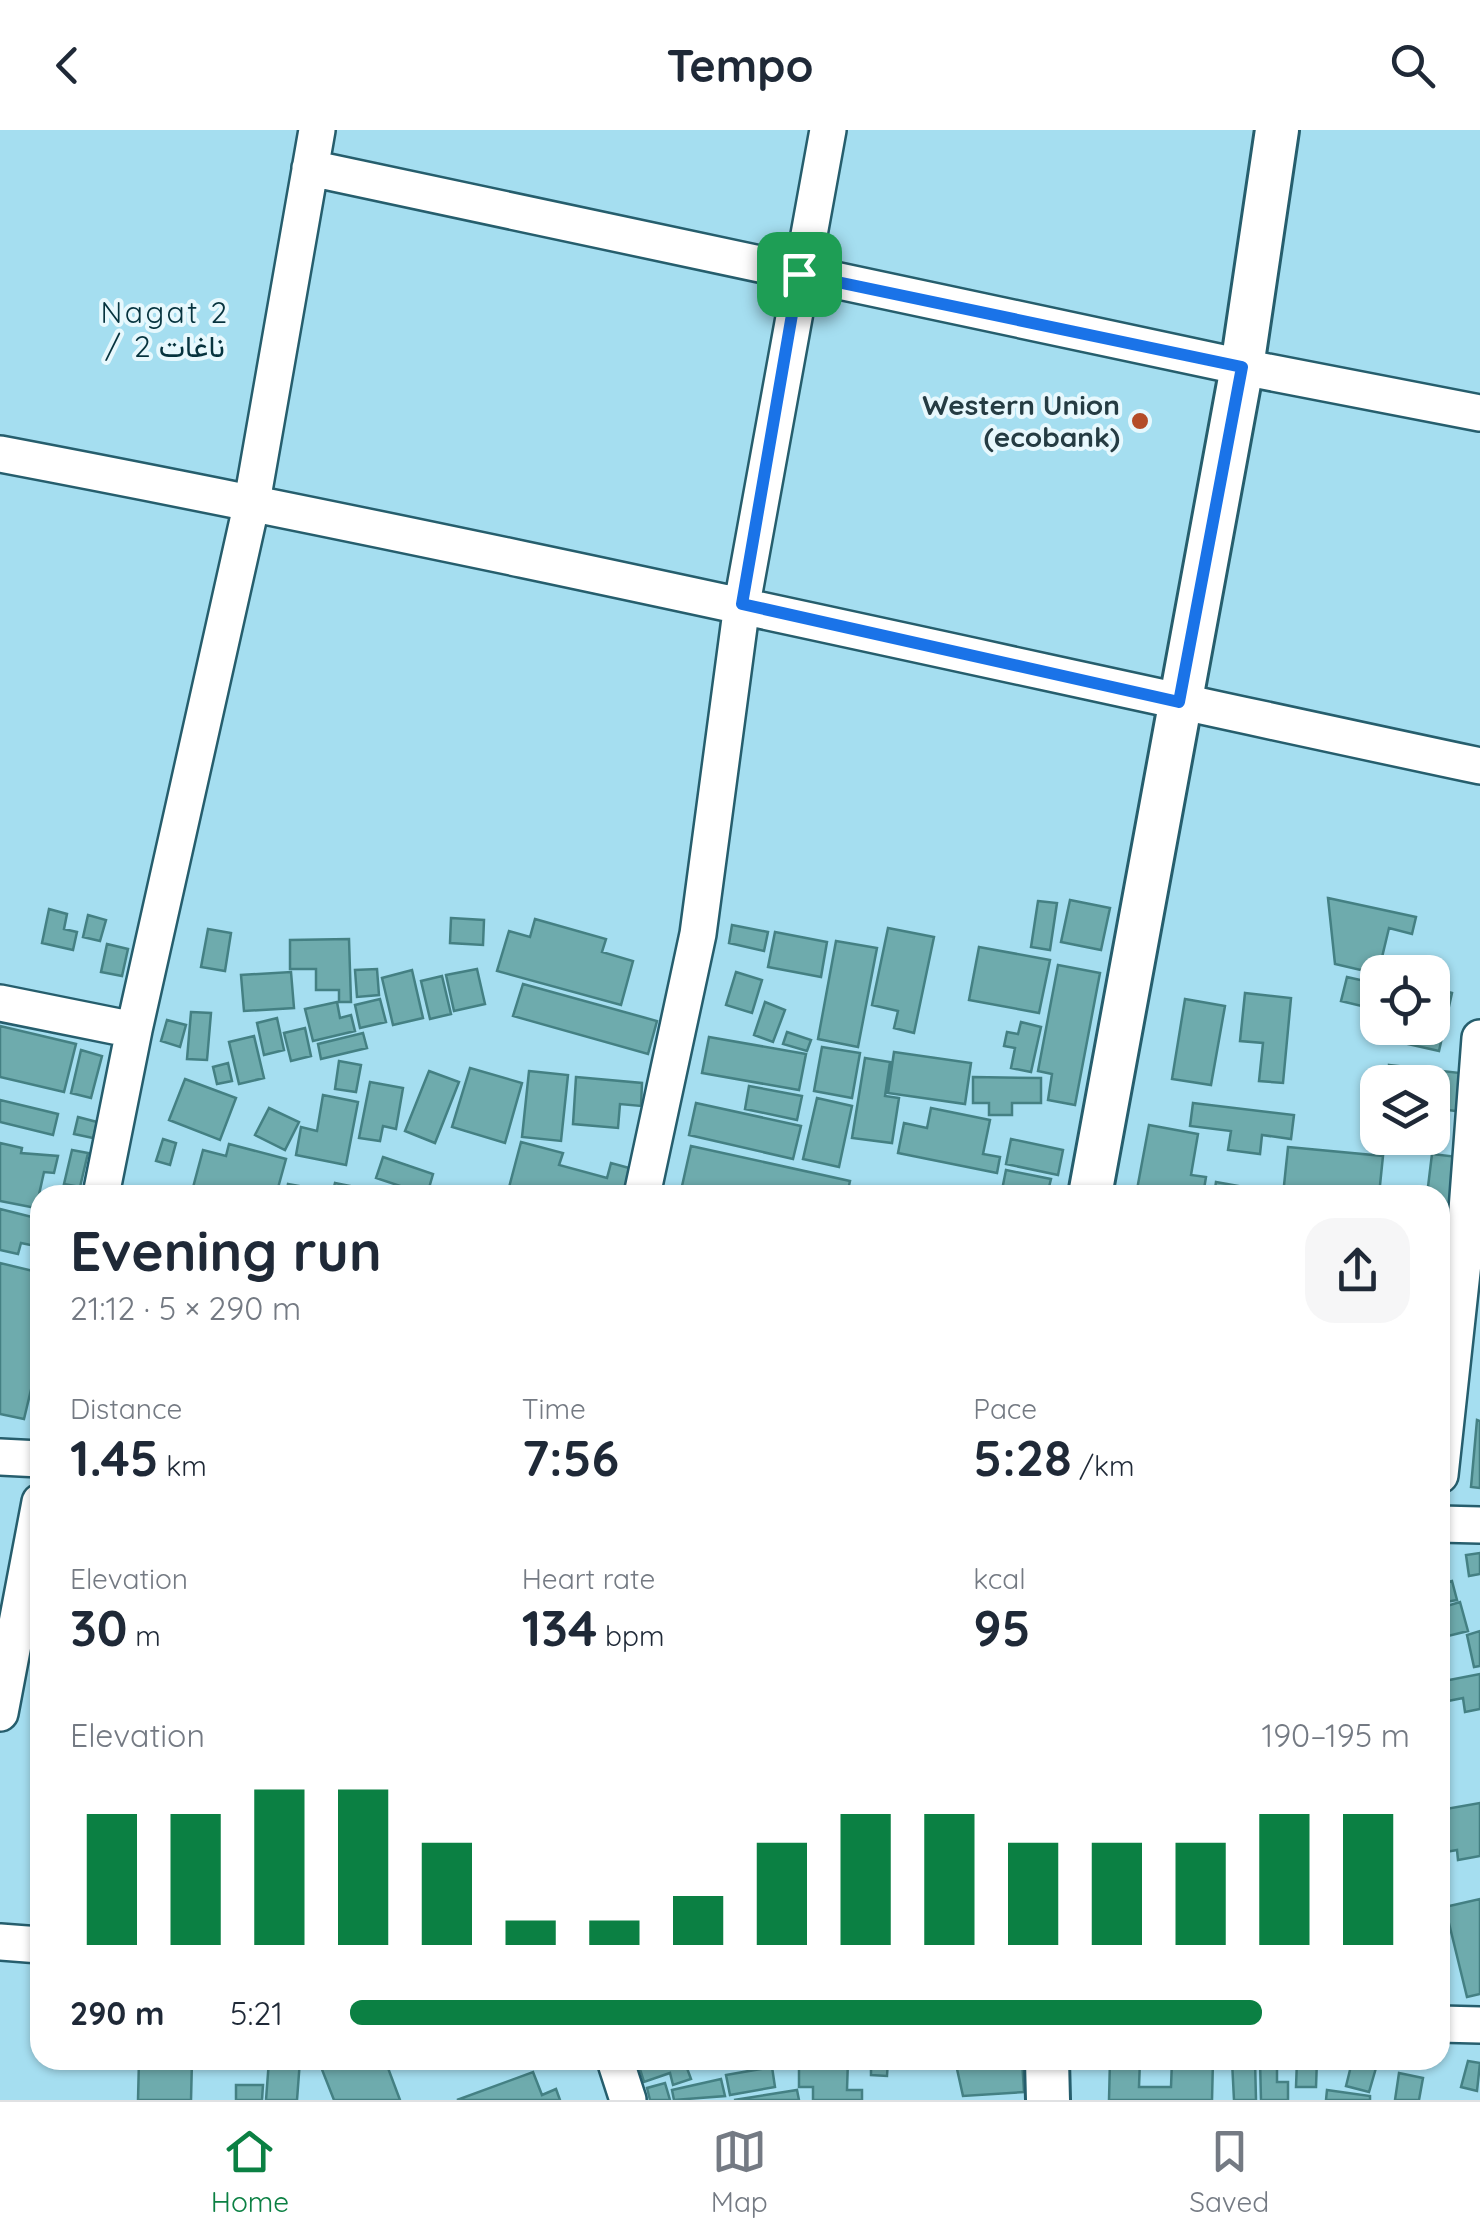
<!DOCTYPE html>
<html lang="en">
<head>
<meta charset="utf-8">
<style>
	:root { --surface:#fff; --page:#f6f6f7; --text:#1f2937; --muted:#747a83; --line:#e0e1e3; --accent:#0b8043 }
	body { margin:0; font-family:Quicksand,Vazirmatn,sans-serif; background:var(--page); color:var(--text); height:100vh; display:flex; flex-direction:column; font-size:38px; white-space:nowrap }
	* { box-sizing:border-box; margin:0 }
	p { font-size:32px; color:var(--muted) }
	.icon { flex:none; width:55px; height:55px; fill:none; stroke:currentColor; stroke-width:2; stroke-linecap:round; stroke-linejoin:round }
	.map { position:relative; flex:1; overflow:hidden }
	.drawer { position:absolute; left:30px; top:1055px; width:1420px; height:885px; display:flex; flex-direction:column; background:var(--surface); border-radius:30px; box-shadow:0 2px 8px #0004 }
	.drawer>* { flex:none }
	.fabs { position:absolute; left:1360px; top:825px; display:grid; gap:20px }
	.fabs a { display:grid; place-items:center; width:90px; height:90px; border-radius:20px; background:var(--surface); box-shadow:0 2px 8px #0004; font-size:50px }
	.pin { position:absolute; display:grid; place-items:center; width:85px; height:85px; color:#fff; margin:-42px; border-radius:20px; box-shadow:0 5px 15px #0006 }
	.round { display:grid; place-items:center; flex:none; width:105px; height:105px; border-radius:30px; background:var(--page) }
	.overview { display:flex; align-items:center; justify-content:space-between; height:170px; padding:0 40px }
	h1 { font-size:55px; font-weight:800; line-height:75px }
	.stats { display:grid; grid-template-columns:repeat(3,1fr); gap:15px; height:170px; padding:10px 40px }
	.stats div { display:grid; align-content:center }
	.stats b { font-size:50px; font-weight:800 }
	.stats small { font-size:28px; font-weight:400 }
	.stats p { font-size:28px }
	.chart { height:280px; padding:20px 40px }
	.chart p { display:flex; justify-content:space-between }
	.chart svg { width:100%; height:180px; margin-top:10px; stroke:var(--accent); stroke-width:6 }
	ul { padding:0 40px; list-style:none; font-size:32px }
	li { display:grid; grid-template-columns:160px 120px 1fr; align-items:center; height:75px }
	li i { height:25px; border-radius:12px; background:var(--accent) }
	header { display:flex; justify-content:space-between; align-items:center; height:130px; padding:0 40px; background:var(--surface); font-size:45px; font-weight:800 }
	.tab-bar { display:flex; justify-content:space-around; align-items:center; height:140px; border-top:2px solid var(--line); background:var(--surface); font-size:28px; color:var(--muted) }
	.tab-bar a { display:grid; justify-items:center; gap:5px }
	.tab-bar .selected { color:var(--accent) }
	.map>svg:first-child { display:block }
	.building { fill:#6eabad; stroke:#448083; stroke-width:2.5 }
	.lines { fill:none; stroke-linecap:round; stroke-linejoin:round }
	.minor-casing { stroke:#265e6d; stroke-width:40 }
	.tertiary-casing { stroke:#265e6d; stroke-width:48 }
	.minor { stroke:#fff; stroke-width:35 }
	.tertiary { stroke:#fff; stroke-width:42 }
	.route-casing { stroke:#fff; stroke-width:20 }
	.route { stroke:#1a73e8; stroke-width:12 }
	.poi-dot { fill:#b44c28; stroke:#e7f8fd; stroke-width:4 }
	.labels { text-anchor:middle; stroke-width:8; stroke-linejoin:round; paint-order:stroke }
	.poi-label { font-size:28px; font-weight:bold; fill:#253c43; stroke:#e7f8fd; text-anchor:end }
	.neighbourhood-label { font-size:30px; letter-spacing:2.5px; fill:#06333e; stroke:#e7f8fd }
</style>
</head>
<body>
<header><svg class="icon" aria-label="back" viewBox="0 0 24 24"><path d="M15 5l-7 7 7 7"/></svg>Tempo<svg class="icon" aria-label="search" viewBox="0 0 24 24"><circle cx="10" cy="10" r="6"/><path d="M15 15l6 6"/></svg></header>
<div class="map">
<svg width="1480" height="1970" viewBox="0 0 1480 1970">
	<rect width="100%" height="100%" fill="#a5def0"/>
	<path class="building" d="M 1328,768 L 1416,787 L 1412,804 L 1389,798 L 1378,844 L 1335,834 Z
		M 1070,770 L 1110,778 L 1101,820 L 1061,812 Z
		M 1038,771 L 1057,773 L 1050,820 L 1031,817 Z
		M 49,779 L 67,784 L 64,799 L 77,802 L 73,820 L 42,813 Z
		M 88,785 L 106,790 L 100,811 L 83,807 Z
		M 451,788 L 484,790 L 483,815 L 450,813 Z
		M 535,789 L 606,809 L 602,822 L 633,831 L 621,875 L 497,841 L 509,801 L 530,807 Z
		M 732,795 L 768,802 L 764,821 L 729,813 Z
		M 888,798 L 934,807 L 914,903 L 894,898 L 898,881 L 872,875 Z
		M 208,799 L 231,803 L 225,841 L 201,837 Z
		M 775,802 L 827,812 L 821,847 L 768,837 Z
		M 349,809 L 351,872 L 339,872 L 339,860 L 316,860 L 316,839 L 290,839 L 290,810 Z
		M 836,811 L 877,818 L 858,917 L 818,909 Z
		M 107,814 L 128,819 L 122,846 L 101,842 Z
		M 979,817 L 1050,830 L 1039,883 L 969,870 Z
		M 1058,835 L 1100,843 L 1075,975 L 1048,970 L 1052,944 L 1038,941 Z
		M 377,839 L 379,865 L 357,867 L 355,840 Z
		M 477,839 L 485,874 L 454,881 L 446,845 Z
		M 412,840 L 423,888 L 393,895 L 382,848 Z
		M 291,842 L 294,878 L 244,881 L 241,845 Z
		M 736,842 L 762,850 L 752,883 L 726,875 Z
		M 442,846 L 451,884 L 430,889 L 421,851 Z
		M 1347,847 L 1378,854 L 1378,880 L 1341,871 Z
		M 523,854 L 657,891 L 648,924 L 513,886 Z
		M 1432,858 L 1452,863 L 1439,921 L 1399,912 L 1400,898 L 1432,898 Z
		M 1245,863 L 1291,868 L 1283,953 L 1259,951 L 1263,913 L 1240,911 Z
		M 380,869 L 386,892 L 360,898 L 355,875 Z
		M 1185,869 L 1225,876 L 1211,955 L 1172,949 Z
		M 337,872 L 340,888 L 351,885 L 355,901 L 313,911 L 305,879 Z
		M 765,872 L 785,880 L 773,912 L 754,905 Z
		M 191,882 L 211,883 L 207,930 L 187,929 Z
		M 277,888 L 284,920 L 264,925 L 257,893 Z
		M 167,890 L 186,895 L 180,917 L 161,911 Z
		M 1021,892 L 1041,897 L 1031,942 L 1011,938 L 1015,918 L 1004,916 L 1007,902 L 1018,904 Z
		M 0,896 L 76,914 L 64,962 L 0,947 Z
		M 305,898 L 311,926 L 291,931 L 284,903 Z
		M 787,902 L 811,910 L 807,921 L 783,914 Z
		M 363,903 L 367,918 L 321,929 L 318,914 Z
		M 254,906 L 264,948 L 239,954 L 229,912 Z
		M 709,907 L 806,924 L 799,960 L 702,943 Z
		M 822,917 L 860,923 L 852,968 L 814,961 Z
		M 81,920 L 102,926 L 91,968 L 71,963 Z
		M 894,922 L 971,933 L 965,974 L 888,963 Z
		M 865,928 L 890,932 L 885,966 L 899,968 L 892,1013 L 852,1008 Z
		M 339,931 L 361,935 L 356,962 L 335,959 Z
		M 228,933 L 232,951 L 217,954 L 213,937 Z
		M 1389,935 L 1469,944 L 1464,982 L 1432,978 L 1432,952 L 1388,952 Z
		M 470,938 L 522,953 L 505,1013 L 452,997 Z
		M 429,941 L 459,952 L 435,1013 L 405,1001 Z
		M 529,941 L 568,945 L 561,1011 L 522,1007 Z
		M 576,947 L 642,953 L 641,976 L 620,974 L 618,998 L 573,994 Z
		M 973,947 L 1041,948 L 1041,973 L 1012,973 L 1012,985 L 989,985 L 989,973 L 973,973 Z
		M 185,949 L 236,968 L 220,1010 L 169,990 Z
		M 370,952 L 403,958 L 396,999 L 383,996 L 380,1011 L 359,1008 Z
		M 749,956 L 802,966 L 797,990 L 745,979 Z
		M 323,965 L 358,972 L 346,1035 L 296,1025 L 301,997 L 317,1001 Z
		M 817,968 L 852,976 L 839,1037 L 803,1029 Z
		M 0,970 L 58,984 L 53,1005 L 0,992 Z
		M 696,973 L 801,996 L 793,1029 L 689,1005 Z
		M 1193,973 L 1294,985 L 1291,1009 L 1262,1005 L 1260,1024 L 1228,1020 L 1231,1001 L 1190,996 Z
		M 1376,976 L 1378,1008 L 1397,1008 L 1394,1021 L 1368,1016 Z
		M 269,978 L 299,992 L 285,1020 L 255,1005 Z
		M 931,978 L 990,990 L 983,1024 L 1000,1027 L 997,1043 L 898,1023 L 904,993 L 927,998 Z
		M 78,987 L 97,992 L 93,1008 L 74,1004 Z
		M 1149,995 L 1198,1004 L 1191,1045 L 1206,1047 L 1203,1065 L 1136,1065 Z
		M 163,1009 L 176,1013 L 170,1035 L 156,1031 Z
		M 1011,1009 L 1063,1020 L 1058,1045 L 1006,1034 Z
		M 521,1012 L 563,1023 L 559,1035 L 607,1048 L 611,1033 L 640,1041 L 634,1065 L 507,1065 Z
		M 0,1013 L 22,1018 L 21,1023 L 58,1026 L 54,1043 L 44,1042 L 36,1078 L 0,1071 Z
		M 229,1014 L 286,1029 L 276,1065 L 191,1065 L 203,1020 L 226,1026 Z
		M 691,1016 L 850,1051 L 847,1065 L 735,1065 L 708,1059 L 707,1065 L 680,1065 Z
		M 1288,1017 L 1383,1026 L 1379,1065 L 1283,1065 Z
		M 72,1020 L 88,1023 L 80,1057 L 64,1054 Z
		M 1432,1024 L 1458,1027 L 1452,1092 L 1440,1090 L 1440,1065 L 1427,1065 Z
		M 383,1027 L 433,1044 L 427,1065 L 376,1048 Z
		M 1006,1040 L 1051,1049 L 1047,1065 L 1001,1065 Z
		M 1216,1052 L 1278,1063 L 1277,1065 L 1214,1065 Z
		M 335,1053 L 370,1060 L 369,1065 L 332,1065 Z
		M 288,1054 L 321,1060 L 320,1065 L 286,1065 Z
		M 0,1079 L 40,1089 L 40,1117 L 21,1113 L 18,1124 L 0,1120 Z
		M 36,1132 L 40,1133 L 40,1222 L 24,1289 L 0,1284 L 0,1133 L 33,1141 Z
		M 1477,1290 L 1480,1291 L 1480,1358 L 1471,1357 Z
		M 1480,1423 L 1480,1444 L 1469,1446 L 1466,1425 Z
		M 1452,1451 L 1457,1470 L 1440,1473 L 1440,1454 Z
		M 1460,1472 L 1468,1501 L 1440,1508 L 1440,1478 Z
		M 1480,1501 L 1480,1536 L 1474,1537 L 1467,1505 Z
		M 1480,1544 L 1480,1579 L 1465,1582 L 1463,1568 L 1448,1571 L 1444,1551 Z
		M 1480,1673 L 1480,1726 L 1458,1730 L 1457,1720 L 1440,1723 L 1440,1680 Z
		M 1480,1769 L 1480,1864 L 1467,1867 L 1445,1777 Z
		M 139,1930 L 192,1930 L 191,1970 L 138,1970 Z
		M 269,1930 L 300,1930 L 297,1970 L 266,1970 Z
		M 324,1930 L 385,1930 L 400,1970 L 334,1970 L 319,1932 Z
		M 637,1930 L 684,1930 L 691,1949 L 673,1955 L 670,1943 L 644,1952 Z
		M 813,1930 L 848,1930 L 847,1960 L 862,1960 L 862,1970 L 813,1970 L 813,1957 L 799,1957 L 799,1934 L 813,1934 Z
		M 871,1930 L 888,1930 L 887,1946 L 871,1945 Z
		M 955,1930 L 1022,1930 L 1024,1962 L 963,1966 Z
		M 1110,1930 L 1140,1930 L 1139,1957 L 1171,1957 L 1172,1930 L 1213,1930 L 1212,1970 L 1109,1970 Z
		M 1255,1930 L 1256,1970 L 1234,1970 L 1232,1931 Z
		M 1260,1930 L 1277,1930 L 1277,1952 L 1288,1952 L 1288,1970 L 1261,1970 Z
		M 1297,1930 L 1317,1930 L 1316,1957 L 1296,1957 Z
		M 1468,1931 L 1480,1933 L 1477,1961 L 1461,1957 Z
		M 1352,1932 L 1376,1938 L 1369,1962 L 1346,1956 Z
		M 772,1937 L 775,1957 L 730,1965 L 726,1945 Z
		M 533,1942 L 542,1965 L 556,1959 L 560,1970 L 457,1970 Z
		M 1399,1943 L 1423,1948 L 1419,1970 L 1395,1970 Z
		M 721,1949 L 725,1966 L 674,1970 L 672,1960 Z
		M 665,1953 L 670,1970 L 650,1970 L 647,1958 Z
		M 236,1955 L 263,1955 L 262,1970 L 236,1970 Z
		M 797,1960 L 799,1970 L 734,1970 Z
		M 1327,1960 L 1370,1966 L 1370,1970 L 1326,1970 Z"/>
	<g class="lines">
		<defs>
			<path id="minor" d="M 310,38 L 1242,237 L 1480,283
				M 0,324 C 495,418 987,531 1480,636
				M 0,873 L 134,900
				M 101,1065 L 134,900 L 252,372 L 317,0
				M 642,1065 L 698,804 L 742,474 L 828,0
				M 0,1327 L 40,1329
				M 1440,1345 L 1463,1133 L 1480,908
				M 1440,1394 L 1480,1395
				M 0,1583 L 40,1372
				M 0,1812 L 40,1815
				M 1440,1894 L 1480,1895
				M 615,1930 L 628,1970"/>
			<path id="tertiary" d="M 1090,1065 L 1242,237 L 1277,0
				M 1047,1930 L 1048,1970"/>
		</defs>
		<use href="#minor" class="minor-casing"/>
		<use href="#tertiary" class="tertiary-casing"/>
		<use href="#minor" class="minor"/>
		<use href="#tertiary" class="tertiary"/>
	</g>
	<g class="lines">
		<defs>
			<path id="route" d="M 799,144 L 1242,237 L 1179,572 L 742,474 Z"/>
		</defs>
		<use href="#route" class="route-casing"/>
		<use href="#route" class="route"/>
	</g>
	<circle class="poi-dot" cx="1140" cy="291" r="10"/>
	<g class="labels">
		<g class="poi-label">
			<text x="1120" y="285">Western Union<tspan x="1120" dy="32">(ecobank)</tspan></text>
		</g>
		<g class="neighbourhood-label">
			<text x="165" y="193">Nagat 2<tspan x="165" dy="34">/ ناغات 2</tspan></text>
		</g>
	</g>
</svg>
<div class="fabs">
<a><svg class="icon" aria-label="locate" viewBox="0 0 24 24"><circle cx="12" cy="12" r="6"/><path d="M12 2v4M12 18v4M2 12h4M18 12h4"/></svg></a>
<a><svg class="icon" aria-label="layers" viewBox="0 0 24 24"><path d="M12 4l9 5-9 5-9-5zM3 14l9 5 9-5"/></svg></a>
</div>
<div class="pin" style="left:799px;top:144px;background:#1e9e55"><svg class="icon" aria-label="arrive" viewBox="0 0 24 24"><path d="M6 21V4h12l-3 4 3 4H6"/></svg></div>
<section class="drawer">
<div class="overview"><div><h1>Evening run</h1><p>21:12 · 5 × 290 m</p></div><a class="round"><svg class="icon" aria-label="share" viewBox="0 0 24 24"><path d="M12 15V3M7 8l5-5 5 5M5 13v7h14v-7"/></svg></a></div>
<div class="stats">
<div><p>Distance</p><b>1.45<small> km</small></b></div>
<div><p>Time</p><b>7:56</b></div>
<div><p>Pace</p><b>5:28<small> /km</small></b></div>
</div>
<div class="stats">
<div><p>Elevation</p><b>30<small> m</small></b></div>
<div><p>Heart rate</p><b>134<small> bpm</small></b></div>
<div><p>kcal</p><b>95</b></div>
</div>
<div class="chart"><p><span>Elevation</span>190–195 m</p>
<svg viewBox="0 0 160 44" preserveAspectRatio="none"><path d="M5 44V12M15 44V12M25 44V6M35 44V6M45 44V19M55 44V38M65 44V38M75 44V32M85 44V19M95 44V12M105 44V12M115 44V19M125 44V19M135 44V19M145 44V12M155 44V12"/></svg>
</div>
<ul>
<li><b>290 m</b>5:21<i style="width:86%"></i></li>
</ul>
</section>
</div>
<nav class="tab-bar">
<a class="selected"><svg class="icon" aria-label="home" viewBox="0 0 24 24"><path d="M3 11l9-7 9 7M6 9v11h12V9"/></svg>Home</a>
<a><svg class="icon" aria-label="map" viewBox="0 0 24 24"><path d="M3 6l6-2 6 2 6-2v14l-6 2-6-2-6 2zM9 4v14M15 6v14"/></svg>Map</a>
<a><svg class="icon" aria-label="saved" viewBox="0 0 24 24"><path d="M7 4h10v16l-5-4-5 4z"/></svg>Saved</a>
</nav>
</body>
</html>
